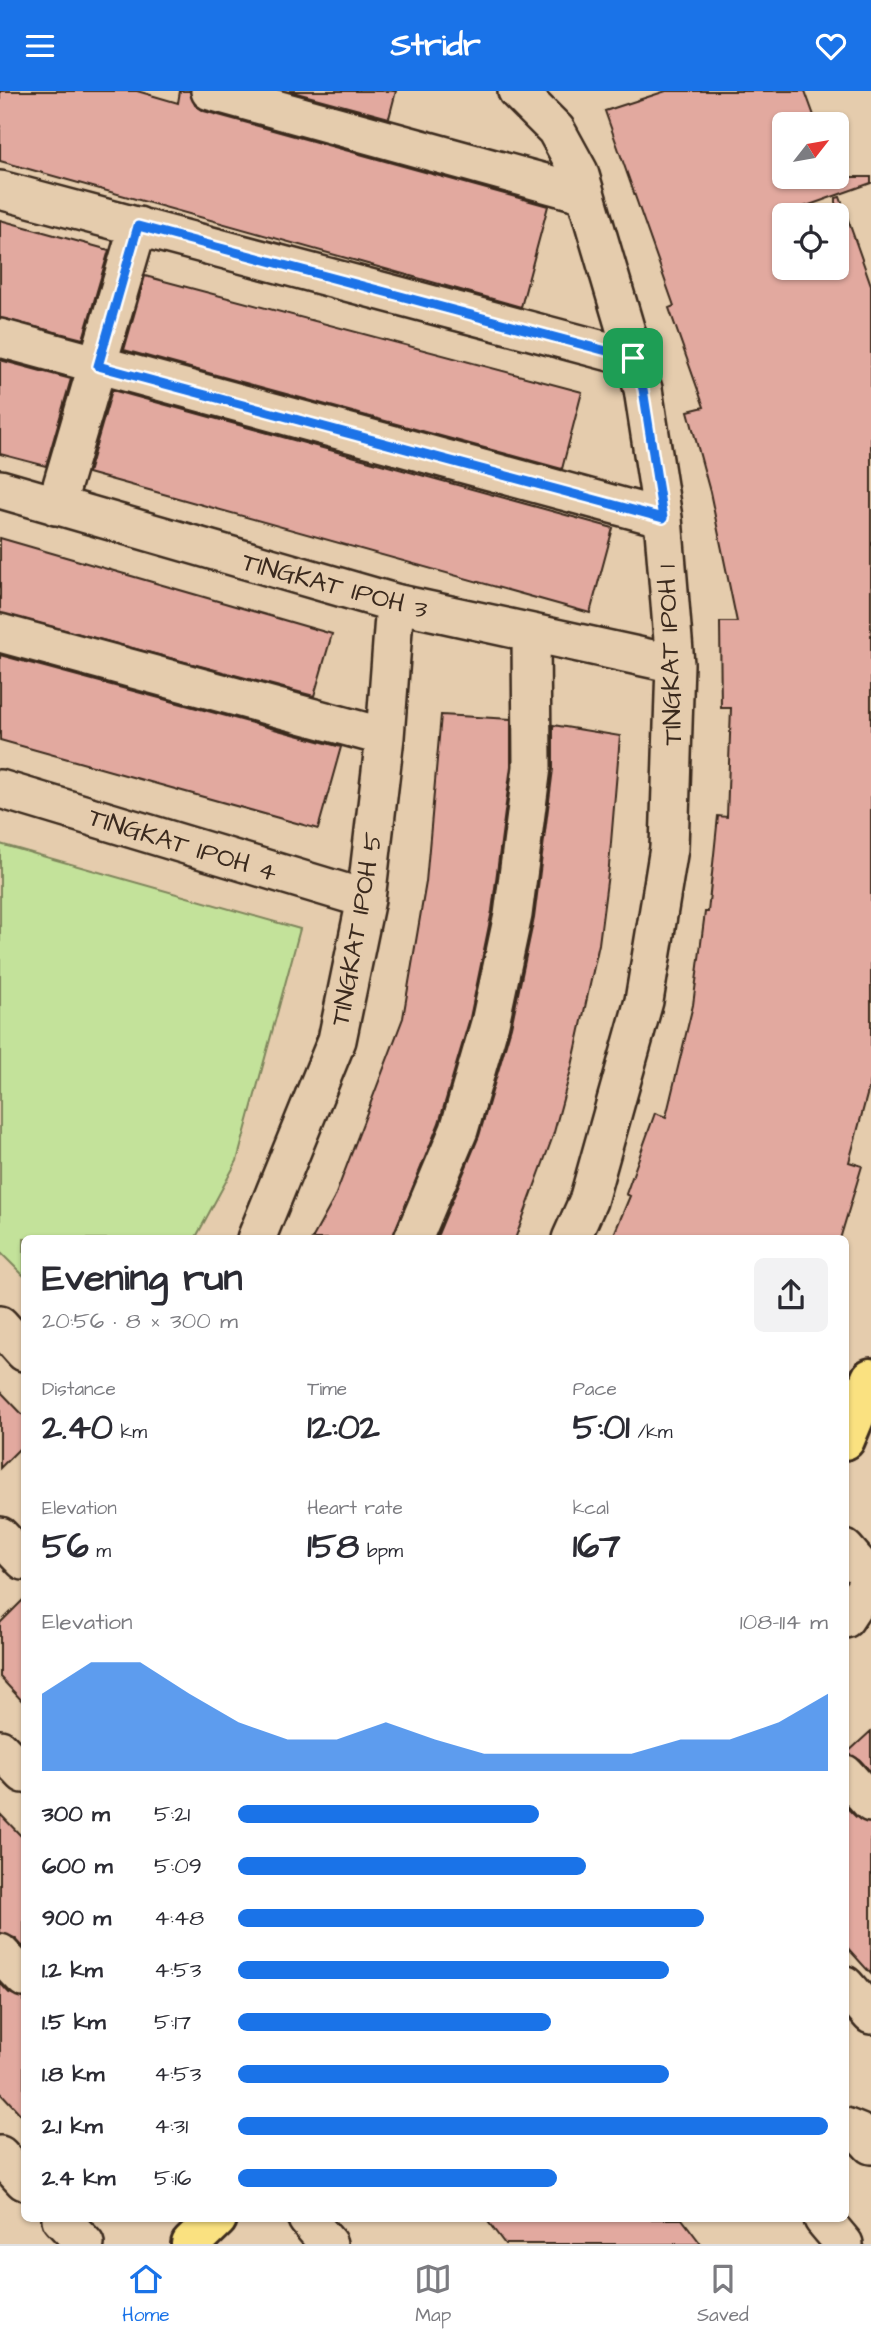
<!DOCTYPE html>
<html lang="en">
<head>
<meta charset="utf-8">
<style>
	:root { --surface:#fff; --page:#f2f2f3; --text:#2b2b33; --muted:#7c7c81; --line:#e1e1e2; --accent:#1a73e8 }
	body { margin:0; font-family:"Architects Daughter",sans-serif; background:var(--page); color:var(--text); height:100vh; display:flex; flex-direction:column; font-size:26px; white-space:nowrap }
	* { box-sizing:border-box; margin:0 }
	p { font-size:23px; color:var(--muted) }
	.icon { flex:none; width:38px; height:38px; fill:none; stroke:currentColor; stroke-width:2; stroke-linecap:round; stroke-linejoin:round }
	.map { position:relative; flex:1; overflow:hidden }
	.panel { position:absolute; left:21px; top:1144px; width:828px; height:987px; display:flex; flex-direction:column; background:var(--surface); border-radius:10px; box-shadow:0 2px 5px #0004 }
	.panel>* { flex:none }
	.needle { width:46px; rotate:59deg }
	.buttons { position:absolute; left:772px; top:21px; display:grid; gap:14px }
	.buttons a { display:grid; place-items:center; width:77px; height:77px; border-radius:10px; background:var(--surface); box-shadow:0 2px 5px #0004; font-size:35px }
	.pin { position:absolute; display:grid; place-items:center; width:60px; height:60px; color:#fff; margin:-30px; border-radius:14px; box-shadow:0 4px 10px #0006 }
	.round { display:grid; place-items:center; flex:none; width:74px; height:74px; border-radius:10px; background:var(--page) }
	.overview { display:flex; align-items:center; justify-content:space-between; height:119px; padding:0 21px }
	h1 { font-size:38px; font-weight:700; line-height:52px }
	.figures { display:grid; grid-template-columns:repeat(3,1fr); gap:10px; height:119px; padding:7px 21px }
	.figures div { display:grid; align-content:center }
	.figures b { font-size:35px; font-weight:700 }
	.figures small { font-size:19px; font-weight:400 }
	.figures p { font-size:19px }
	.chart { height:196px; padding:14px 21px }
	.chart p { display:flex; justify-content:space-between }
	.chart svg { width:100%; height:126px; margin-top:7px; fill:var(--accent); opacity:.7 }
	ul { padding:0 21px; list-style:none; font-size:23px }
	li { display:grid; grid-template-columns:112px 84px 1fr; align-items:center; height:52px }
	li i { height:18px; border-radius:9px; background:var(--accent) }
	header { display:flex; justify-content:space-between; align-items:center; height:91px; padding:0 21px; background:var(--accent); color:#fff; font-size:32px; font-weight:700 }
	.menu { display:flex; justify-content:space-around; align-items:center; height:98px; border-top:2px solid var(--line); background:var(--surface); font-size:19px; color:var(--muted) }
	.menu a { display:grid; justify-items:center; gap:4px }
	.menu .on { color:var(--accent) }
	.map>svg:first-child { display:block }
	.green { fill:#c3e29a; stroke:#7f865c; stroke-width:2 }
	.building { fill:#e2a99f; stroke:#3b2a1e; stroke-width:2 }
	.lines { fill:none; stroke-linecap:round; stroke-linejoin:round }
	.minor-casing { stroke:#3b2a1e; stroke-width:42 }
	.major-casing { stroke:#3b2a1e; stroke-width:44 }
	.minor { stroke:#e5ccad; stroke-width:37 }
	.major { stroke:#fae180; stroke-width:38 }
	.route-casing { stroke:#fff; stroke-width:14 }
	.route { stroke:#1a73e8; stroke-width:9 }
	.labels { text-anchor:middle; stroke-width:7; stroke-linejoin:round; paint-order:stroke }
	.street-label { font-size:26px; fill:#3b2a1e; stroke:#e5ccad }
</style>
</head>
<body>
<header><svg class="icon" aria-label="menu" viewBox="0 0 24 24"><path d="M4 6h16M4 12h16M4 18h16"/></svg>Stridr<svg class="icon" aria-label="heart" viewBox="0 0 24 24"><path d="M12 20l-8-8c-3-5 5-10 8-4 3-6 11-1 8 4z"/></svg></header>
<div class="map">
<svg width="871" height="2153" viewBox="0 0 871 2153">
	<rect width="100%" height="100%" fill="#e5ccad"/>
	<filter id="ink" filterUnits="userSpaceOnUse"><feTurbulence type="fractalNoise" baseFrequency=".0143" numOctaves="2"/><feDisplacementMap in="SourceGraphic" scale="14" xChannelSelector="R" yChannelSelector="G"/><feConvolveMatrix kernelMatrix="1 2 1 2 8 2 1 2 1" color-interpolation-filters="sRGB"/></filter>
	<g filter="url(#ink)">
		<path class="green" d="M 0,753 L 300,838 L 237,1070 L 195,1148 L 24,1148 L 24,1185 L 0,1161 Z"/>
		<path class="building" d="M 0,0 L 137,0 L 178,12 L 180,0 L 190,0 L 195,14 L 204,20 L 548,115 L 521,216 L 0,70 Z
			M 289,0 L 396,0 L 389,27 Z
			M 666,0 L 805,0 L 817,33 L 784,33 L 784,86 L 871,86 L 871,92 L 784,123 L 784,177 L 836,177 L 836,107 L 840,106 L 871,194 L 871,989 L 849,1071 L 862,1075 L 840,1148 L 612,1148 L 630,1105 L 626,1103 L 655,1022 L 666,1026 L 693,914 L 705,821 L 708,821 L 718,725 L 727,726 L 731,617 L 721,617 L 720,531 L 737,531 L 710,401 L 688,320 L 704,316 L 669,217 L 674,215 L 605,20 Z
			M 0,129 L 109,159 L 83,248 L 0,227 Z
			M 145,185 L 582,301 L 562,378 L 124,259 Z
			M 0,269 L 71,288 L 46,375 L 0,363 Z
			M 112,299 L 613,437 L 590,522 L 88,382 Z
			M 0,447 L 332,543 L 314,605 L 0,522 Z
			M 0,564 L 341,656 L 318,738 L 0,649 Z
			M 441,624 L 511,628 L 511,675 L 492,820 L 470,927 L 439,1032 L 392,1148 L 312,1148 L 334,1108 L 403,927 L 426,791 Z
			M 553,634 L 620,645 L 609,775 L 599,853 L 572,975 L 553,1045 L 515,1148 L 436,1148 L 479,1045 L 511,936 L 534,827 L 553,678 Z
			M 0,1300 L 24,1325 L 24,1353 L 0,1377 Z
			M 24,1508 L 24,1612 L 0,1586 L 0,1532 Z
			M 871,1640 L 871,1681 L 860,1669 L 846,1663 Z
			M 845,1715 L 856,1726 L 871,1732 L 871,1883 L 845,1854 Z
			M 0,1723 L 24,1748 L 24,1857 L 15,1847 L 0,1842 Z
			M 0,1892 L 9,1902 L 24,1907 L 24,2027 L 0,2001 Z
			M 486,2128 L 682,2128 L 701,2153 L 505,2153 Z"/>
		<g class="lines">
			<defs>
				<path id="minor" d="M 210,0 L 585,103
					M 517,0 L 556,39 L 579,81 L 643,298 L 663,427 L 675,573 L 669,757 L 644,910 L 588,1110 L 571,1148
					M 0,99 L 633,267
					M 0,247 L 663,427
					M 0,398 L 395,512 L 675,573
					M 56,415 L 138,135
					M 0,542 L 385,646
					M 0,698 L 366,808
					M 256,1148 L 337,949 L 366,808 L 385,646 L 395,512
					M 413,1148 L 459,1039 L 490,932 L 513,824 L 532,676 L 531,544
					M 0,1234 L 24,1261
					M 0,1445 L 24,1470
					M 845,1458 L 871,1488
					M 845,1528 L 871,1488
					M 0,1658 L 24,1683
					M 845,1683 L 871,1712
					M 0,1862 L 24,1887
					M 845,1894 L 871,1924
					M 845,2036 L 860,2042 L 871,2054
					M 0,2064 L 24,2090
					M 61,2128 L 85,2153
					M 307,2128 L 328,2153
					M 823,2128 L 844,2153"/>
				<path id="major" d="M 845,1349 L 871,1287
					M 191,2153 L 217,2128"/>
			</defs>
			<use href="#minor" class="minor-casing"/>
			<use href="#major" class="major-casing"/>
			<use href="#minor" class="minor"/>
			<use href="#major" class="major"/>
		</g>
	</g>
	<g class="lines" filter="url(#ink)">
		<defs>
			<path id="route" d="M 138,135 L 633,267 L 643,298 L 663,427 L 98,275 Z"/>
		</defs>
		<use href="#route" class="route-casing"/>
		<use href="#route" class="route"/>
	</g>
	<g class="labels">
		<g class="street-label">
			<text transform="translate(335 494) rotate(15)" y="9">TINGKAT IPOH 3</text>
			<text transform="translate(669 564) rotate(-92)" y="9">TINGKAT IPOH 1</text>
			<text transform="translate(183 753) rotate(17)" y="9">TINGKAT IPOH 4</text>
			<text transform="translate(356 838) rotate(-80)" y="9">TINGKAT IPOH 5</text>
		</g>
	</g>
</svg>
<div class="buttons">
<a><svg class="needle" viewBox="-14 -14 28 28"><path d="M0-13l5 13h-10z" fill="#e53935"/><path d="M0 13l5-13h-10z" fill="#7c7c81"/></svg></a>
<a><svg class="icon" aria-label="locate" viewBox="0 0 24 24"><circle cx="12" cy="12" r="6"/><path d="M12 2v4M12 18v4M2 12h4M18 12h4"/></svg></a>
</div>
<div class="pin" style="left:633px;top:267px;background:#1e9e55"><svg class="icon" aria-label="arrive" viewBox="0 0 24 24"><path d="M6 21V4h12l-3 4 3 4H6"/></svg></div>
<section class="panel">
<div class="overview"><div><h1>Evening run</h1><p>20:56 · 8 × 300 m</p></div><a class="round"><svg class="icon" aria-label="share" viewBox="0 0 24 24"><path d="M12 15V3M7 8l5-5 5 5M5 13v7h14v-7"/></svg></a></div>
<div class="figures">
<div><p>Distance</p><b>2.40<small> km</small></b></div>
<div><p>Time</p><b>12:02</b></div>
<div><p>Pace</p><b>5:01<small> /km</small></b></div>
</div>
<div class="figures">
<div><p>Elevation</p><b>56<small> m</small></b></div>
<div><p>Heart rate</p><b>158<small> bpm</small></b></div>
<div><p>kcal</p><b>167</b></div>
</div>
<div class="chart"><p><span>Elevation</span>108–114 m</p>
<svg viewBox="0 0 160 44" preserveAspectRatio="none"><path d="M0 44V17L10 6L20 6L30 17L40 27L50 33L60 33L70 27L80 33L90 38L100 38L110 38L120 38L130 33L140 33L150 27L160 17V44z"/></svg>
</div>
<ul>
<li><b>300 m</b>5:21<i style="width:51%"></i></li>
<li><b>600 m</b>5:09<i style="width:59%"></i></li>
<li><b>900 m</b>4:48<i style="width:79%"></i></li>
<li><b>1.2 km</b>4:53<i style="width:73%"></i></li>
<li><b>1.5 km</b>5:17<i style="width:53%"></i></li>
<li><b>1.8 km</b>4:53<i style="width:73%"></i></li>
<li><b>2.1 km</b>4:31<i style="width:100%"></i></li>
<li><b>2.4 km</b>5:16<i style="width:54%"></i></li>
</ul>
</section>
</div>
<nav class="menu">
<a class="on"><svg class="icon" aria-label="home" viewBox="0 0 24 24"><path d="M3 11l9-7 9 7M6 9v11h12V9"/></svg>Home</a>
<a><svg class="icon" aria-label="map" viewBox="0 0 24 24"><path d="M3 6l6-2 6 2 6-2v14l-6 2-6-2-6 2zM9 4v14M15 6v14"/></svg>Map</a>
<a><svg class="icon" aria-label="saved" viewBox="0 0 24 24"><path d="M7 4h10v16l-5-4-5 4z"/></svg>Saved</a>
</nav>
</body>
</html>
